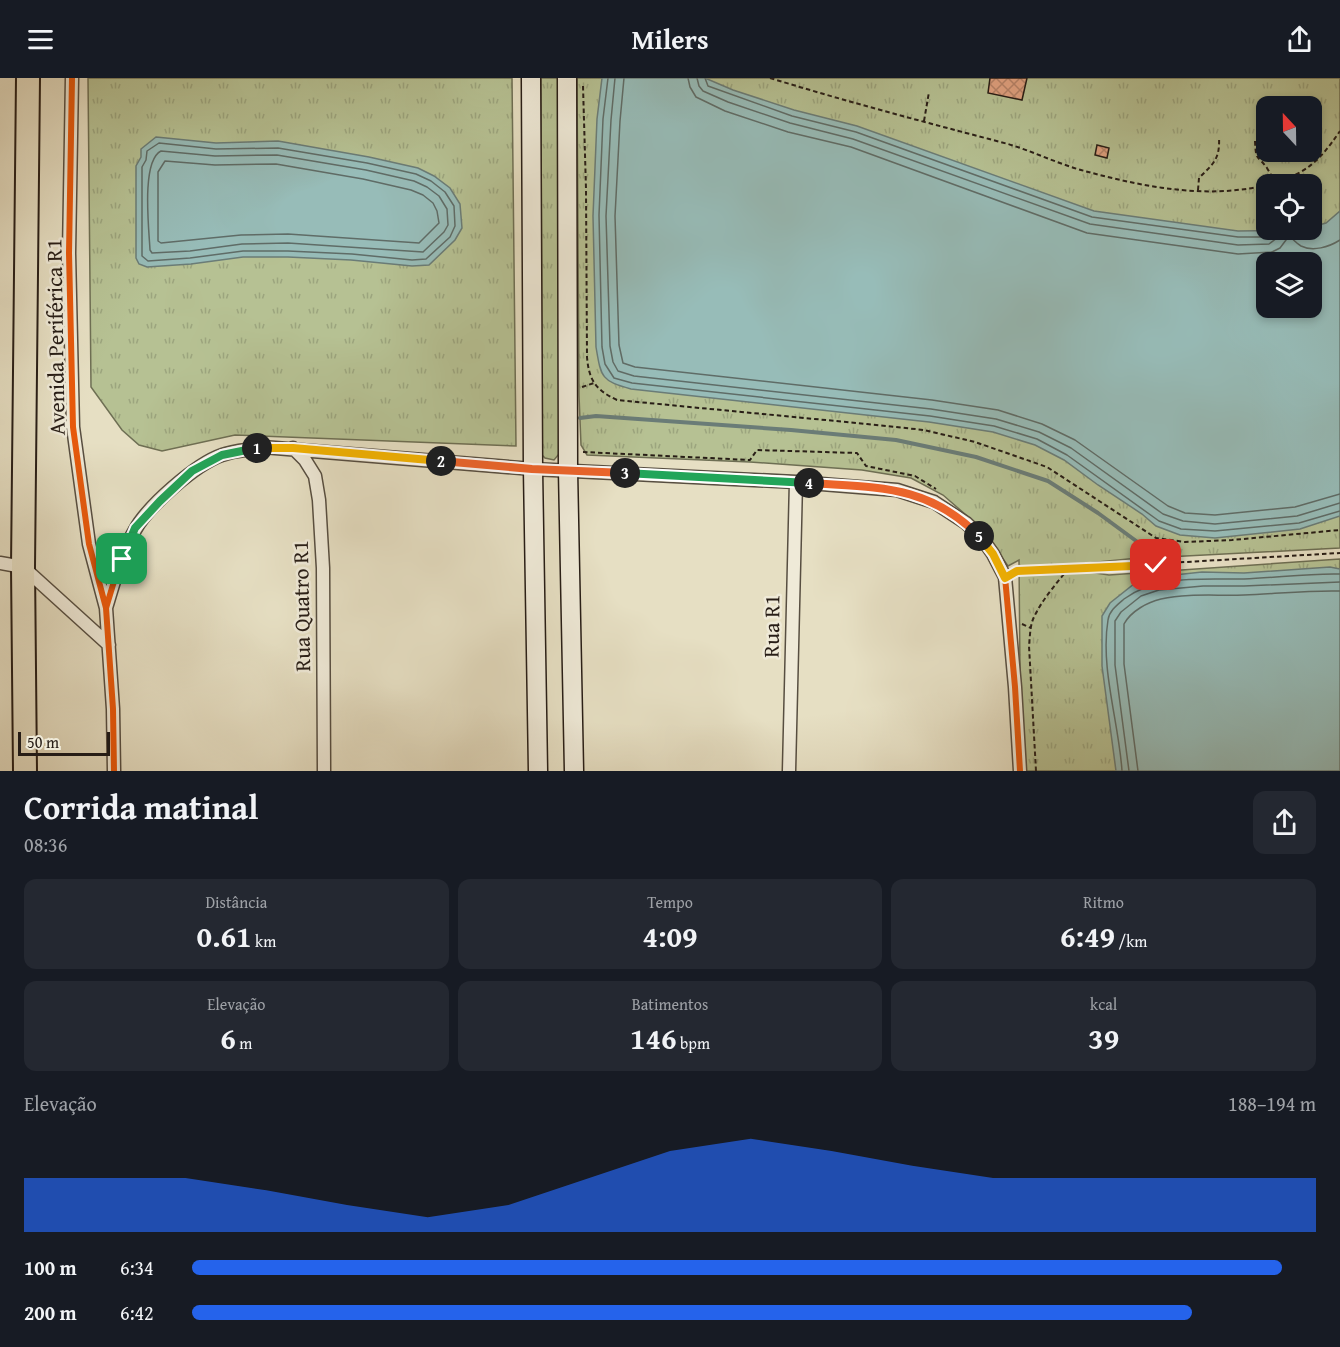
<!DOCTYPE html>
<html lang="pt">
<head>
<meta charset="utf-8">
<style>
	:root { --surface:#171b24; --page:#242831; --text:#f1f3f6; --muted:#9ea1a6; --accent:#2563eb }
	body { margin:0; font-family:"Gentium Book Plus",serif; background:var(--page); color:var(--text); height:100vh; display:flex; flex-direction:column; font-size:22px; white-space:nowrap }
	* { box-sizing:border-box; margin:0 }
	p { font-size:20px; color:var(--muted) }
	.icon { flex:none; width:33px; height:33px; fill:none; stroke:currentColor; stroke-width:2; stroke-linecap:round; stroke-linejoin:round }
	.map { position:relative; height:693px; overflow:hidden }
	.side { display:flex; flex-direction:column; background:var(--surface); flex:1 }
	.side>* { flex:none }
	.needle { width:39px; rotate:338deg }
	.tools { position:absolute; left:1256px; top:18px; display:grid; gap:12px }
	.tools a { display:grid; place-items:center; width:66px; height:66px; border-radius:12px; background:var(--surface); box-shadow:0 3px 9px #0003; font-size:30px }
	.scale { position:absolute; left:18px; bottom:15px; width:92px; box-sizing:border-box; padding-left:6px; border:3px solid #271d16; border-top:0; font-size:16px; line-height:21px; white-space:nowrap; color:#271d16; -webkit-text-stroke:4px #efead8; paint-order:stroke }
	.pin { position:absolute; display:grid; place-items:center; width:51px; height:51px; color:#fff; margin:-26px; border-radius:12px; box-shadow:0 3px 9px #0006 }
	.km { position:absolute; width:30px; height:30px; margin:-15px; border-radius:50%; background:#222; color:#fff; font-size:16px; line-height:30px; text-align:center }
	.round { display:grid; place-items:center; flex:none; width:63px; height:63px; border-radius:12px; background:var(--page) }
	.summary { display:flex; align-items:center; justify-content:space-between; height:102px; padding:0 24px }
	h1 { font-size:33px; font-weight:700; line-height:45px }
	.stats { display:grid; grid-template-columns:repeat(3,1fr); gap:9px; height:102px; padding:6px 24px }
	.stats div { display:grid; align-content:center; border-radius:12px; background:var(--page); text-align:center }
	.stats b { font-size:30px; font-weight:700 }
	.stats small { font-size:16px; font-weight:400 }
	.stats p { font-size:16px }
	.chart { height:168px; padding:12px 24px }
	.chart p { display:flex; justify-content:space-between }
	.chart svg { width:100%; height:108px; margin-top:6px; fill:var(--accent); opacity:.7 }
	ul { padding:0 24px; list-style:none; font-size:20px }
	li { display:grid; grid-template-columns:96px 72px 1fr; align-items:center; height:45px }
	li i { height:15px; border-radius:8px; background:var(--accent) }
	header { display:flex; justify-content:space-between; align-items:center; height:78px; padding:0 24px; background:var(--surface); font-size:27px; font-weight:700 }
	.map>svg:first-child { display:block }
	.grass { fill:url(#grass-tufts); stroke:#6e6f54; stroke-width:1.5; fill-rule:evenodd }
	.water { fill:#97bcb8; stroke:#6a7c77; stroke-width:1.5; fill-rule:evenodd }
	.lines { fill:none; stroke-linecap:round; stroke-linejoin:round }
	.shore { stroke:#5f6c67; stroke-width:1.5 }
	.stream { stroke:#6a7c77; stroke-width:4 }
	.building { fill:url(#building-cross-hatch); stroke:#271d16; stroke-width:1.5 }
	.street-casing { stroke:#574e41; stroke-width:15 }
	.secondary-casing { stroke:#271d16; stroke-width:21 }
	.highway-casing { stroke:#271d16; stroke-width:26 }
	.path { stroke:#271d16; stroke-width:2; stroke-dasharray:4.5 3; stroke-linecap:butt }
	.street { stroke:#efead8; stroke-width:12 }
	.secondary { stroke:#efead8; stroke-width:18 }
	.highway { stroke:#e6dfc3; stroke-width:22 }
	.cycleway-casing { stroke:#efead8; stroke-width:10 }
	.cycleway { stroke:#e8590c; stroke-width:6 }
	.split-1-casing { stroke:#fff; stroke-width:12 }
	.split-2-casing { stroke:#fff; stroke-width:12 }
	.split-3-casing { stroke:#fff; stroke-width:12 }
	.split-4-casing { stroke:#fff; stroke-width:12 }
	.split-5-casing { stroke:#fff; stroke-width:12 }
	.split-6-casing { stroke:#fff; stroke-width:12 }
	.split-1 { stroke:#22a559; stroke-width:8 }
	.split-2 { stroke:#f5b400; stroke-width:8 }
	.split-3 { stroke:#f0652b; stroke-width:8 }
	.split-4 { stroke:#22a559; stroke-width:8 }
	.split-5 { stroke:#f0652b; stroke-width:8 }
	.split-6 { stroke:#f5b400; stroke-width:8 }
	.labels { text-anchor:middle; stroke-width:5; stroke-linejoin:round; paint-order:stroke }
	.street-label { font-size:22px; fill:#271d16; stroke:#efead8 }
</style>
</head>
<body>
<header><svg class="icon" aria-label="menu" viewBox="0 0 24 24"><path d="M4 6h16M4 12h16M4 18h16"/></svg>Milers<svg class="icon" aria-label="share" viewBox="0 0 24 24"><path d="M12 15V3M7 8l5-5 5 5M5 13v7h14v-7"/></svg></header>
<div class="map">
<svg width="1340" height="693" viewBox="0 0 1340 693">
	<defs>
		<pattern id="grass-tufts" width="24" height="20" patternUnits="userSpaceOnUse" patternTransform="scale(1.5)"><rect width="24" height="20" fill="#b6c193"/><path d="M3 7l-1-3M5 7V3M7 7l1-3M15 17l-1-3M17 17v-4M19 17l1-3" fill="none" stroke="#9ca57e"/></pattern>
		<pattern id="building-cross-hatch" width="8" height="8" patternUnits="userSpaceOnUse" patternTransform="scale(1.5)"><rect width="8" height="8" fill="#e0a180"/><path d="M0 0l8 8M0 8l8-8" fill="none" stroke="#b68368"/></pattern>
	</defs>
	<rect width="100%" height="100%" fill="#e6dfc3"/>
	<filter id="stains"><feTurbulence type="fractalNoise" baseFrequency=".00333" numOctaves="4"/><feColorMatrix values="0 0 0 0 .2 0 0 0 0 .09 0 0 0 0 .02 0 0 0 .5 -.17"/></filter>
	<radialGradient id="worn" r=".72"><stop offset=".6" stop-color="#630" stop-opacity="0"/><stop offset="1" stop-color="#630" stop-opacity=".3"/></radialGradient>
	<path class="grass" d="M 88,0 L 512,0 L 516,368 L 235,357 L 162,373 L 139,367 L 122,352 L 91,309 Z
		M 541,0 L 559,0 L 559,376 L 554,382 L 545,380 L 542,377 Z
		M 577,0 L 1340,0 L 1340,470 L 1128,481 L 1058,488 L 1068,491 L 1109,497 L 1340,481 L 1340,693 L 1026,693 L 1020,594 L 1019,482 L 1008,488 L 981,450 L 943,417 L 911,400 L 862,392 L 750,384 L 587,377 L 581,367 L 579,317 ZM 1266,28 L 1311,28 L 1311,74 L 1266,74 ZM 1266,106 L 1311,106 L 1311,152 L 1266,152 ZM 1266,184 L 1311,184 L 1311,230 L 1266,230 Z"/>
	<path class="water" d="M 602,0 L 705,0 L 733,12 L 794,32 L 857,48 L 1094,133 L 1238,153 L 1311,152 L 1311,149 L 1326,145 L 1340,133 L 1340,438 L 1300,451 L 1215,460 L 1180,457 L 1156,448 L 1142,436 L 1098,407 L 1064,382 L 1035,367 L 993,354 L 929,344 L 631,311 C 601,303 601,299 596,269 L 593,138 L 597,41 ZM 1311,184 L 1311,230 L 1266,230 L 1266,184 Z
		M 156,59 L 216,65 L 278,63 L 369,79 L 418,90 L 434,98 L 450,110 L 460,126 L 462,150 L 455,162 L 429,187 L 412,188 L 351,182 L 288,179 L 243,179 L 191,186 L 147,189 L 139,186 L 136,180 L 136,88 L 141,79 L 141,71 Z
		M 1330,489 L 1340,491 L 1340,693 L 1116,693 L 1102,588 L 1102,538 L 1110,525 L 1134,506 L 1156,499 L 1202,494 L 1244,495 Z"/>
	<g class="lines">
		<path class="shore" d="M 608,0 L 603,41 L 599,137 L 602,269 L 605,286 L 614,300 L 632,305 L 930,338 L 994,348 L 1037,361 L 1067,377 L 1159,443 L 1181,451 L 1215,453 L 1299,445 L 1340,433
			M 615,0 L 611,42 L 606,138 L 610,268 L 613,284 L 618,293 L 634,298 L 931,331 L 996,341 L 1039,354 L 1071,370 L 1163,436 L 1183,443 L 1215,446 L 1297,438 L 1340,425
			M 624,0 L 620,43 L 615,138 L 619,267 L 623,285 L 635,289 L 932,322 L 998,332 L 1042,346 L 1075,362 L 1168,428 L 1185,435 L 1215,437 L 1295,429 L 1340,416
			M 688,0 L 690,9 L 696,19 L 725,33 L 788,54 L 851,69 L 1087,155 L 1238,176 L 1272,174 L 1280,170 L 1289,158 C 1293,161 1296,165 1301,168 C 1313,174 1329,169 1340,162
			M 697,0 L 699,8 L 703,13 L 728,24 L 790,45 L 853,61 L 1090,146 L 1238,167 L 1269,166 L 1277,160 L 1280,152
			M 705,0 L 708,8 L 792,38 L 856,54 L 1092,139 L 1238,159 L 1266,159 L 1270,156 L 1272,152
			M 159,65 L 216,71 L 278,70 L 367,85 L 416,96 L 431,103 L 445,114 L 454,128 L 455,148 L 450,159 L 426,181 L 412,182 L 352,176 L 288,173 L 243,173 L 190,180 L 148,183 L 142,178 L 142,89 L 146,82 L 147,73 Z
			M 161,73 L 215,78 L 277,77 L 366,92 L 414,103 L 427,109 L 439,118 L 447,131 L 448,147 L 444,154 L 423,174 L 288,165 L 242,166 L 190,173 L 152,175 L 150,172 C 149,151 141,83 161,73 Z
			M 165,83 L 215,87 L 276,86 L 363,101 L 411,112 L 423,117 L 433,125 L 437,133 L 439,145 L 419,165 L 288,156 L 241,157 L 161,165 L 158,163 L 158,94 Z
			M 1122,693 C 1119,645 1100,590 1108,542 C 1109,533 1117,527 1124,521 C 1158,496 1203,502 1244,501 C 1276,500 1308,495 1340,496
			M 1129,693 L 1115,587 L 1115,543 L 1121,534 L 1141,518 L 1159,512 L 1203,508 L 1244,508 L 1340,504
			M 1138,693 L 1124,586 L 1124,546 C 1131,533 1148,524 1161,521 C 1188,515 1216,518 1244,517 C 1276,516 1308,512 1340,513"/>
		<path class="stream" d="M 580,340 L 596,338 L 791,352 L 896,362 L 976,379 L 1048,403 L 1098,435 L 1158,479"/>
	</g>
	<path class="building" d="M 990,0 L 1027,0 L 1022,22 L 988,15 Z
		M 1097,67 L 1109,70 L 1107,80 L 1095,77 Z"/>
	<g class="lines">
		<defs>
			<path id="street" d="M 72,0 L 69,175 L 73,349 L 89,466 L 106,530 L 113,631 L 114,693
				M 293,370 L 305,382 L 315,398 L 319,422 L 323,490 L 324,693
				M 0,485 L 23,489 L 109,567
				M 106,530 C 114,504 121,476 135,452 C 148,428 196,386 222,377 C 235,372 250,372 263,369 L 533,391 L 796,404 L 897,412 L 934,424 L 966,445 L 981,459 L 993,476 L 1005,499 L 1015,609 L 1020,693
				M 789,693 L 796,404"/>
			<path id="secondary" d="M 531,0 L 533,391 L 538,693
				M 567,0 L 568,392 L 574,693"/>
			<path id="highway" d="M 25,693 L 23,489 L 28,0"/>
		</defs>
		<use href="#street" class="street-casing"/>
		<use href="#secondary" class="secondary-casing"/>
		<use href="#highway" class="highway-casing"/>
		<path class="path" d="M 770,0 C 848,24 928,45 1008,66 C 1032,73 1056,85 1081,92 C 1139,108 1206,122 1266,107
			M 583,8 L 586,111 L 587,279 C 589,303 596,312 617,322 L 867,346 L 924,352 L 975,364 L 1047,389 L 1156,460 L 1185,464 L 1232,462 L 1340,452
			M 924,43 L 929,14
			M 1255,63 C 1256,84 1257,76 1267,90 C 1270,95 1272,99 1276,104
			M 1267,106 C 1305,97 1318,85 1340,53
			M 1198,112 L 1199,100 C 1214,85 1220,81 1219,59
			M 582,309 L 594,305
			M 583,374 L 750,382 L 757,372 L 857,375 L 866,388 L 915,398 L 936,411
			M 1015,494 L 1340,475
			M 1022,546 L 1031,550
			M 1036,693 L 1029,568 C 1030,558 1030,547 1034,539 C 1042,522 1056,506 1068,491"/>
		<use href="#street" class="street"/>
		<use href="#secondary" class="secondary"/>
		<use href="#highway" class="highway"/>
		<defs>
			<path id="cycleway" d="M 72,0 L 69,175 L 73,349 L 89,466 L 106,530 L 113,631 L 114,693
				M 106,530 C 114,504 121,476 135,452 C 148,428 196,386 222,377 C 235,372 250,372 263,369 L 533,391 L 796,404 L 897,412 L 934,424 L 966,445 L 981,459 L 993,476 L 1005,499 L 1015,609 L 1020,693"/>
		</defs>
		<use href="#cycleway" class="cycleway-casing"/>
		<use href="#cycleway" class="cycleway"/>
	</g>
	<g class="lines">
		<defs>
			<path id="split-1" d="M 122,481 L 135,450 L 160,423 L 192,393 L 222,377 L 257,370"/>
			<path id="split-2" d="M 257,370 L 293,370 L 441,383"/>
			<path id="split-3" d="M 441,383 L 532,391 L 625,395"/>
			<path id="split-4" d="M 625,395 L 809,405"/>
			<path id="split-5" d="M 809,405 C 877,410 927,406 979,458"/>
			<path id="split-6" d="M 979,458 L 993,476 L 1005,500 L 1017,493 L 1156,487"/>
		</defs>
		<use href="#split-1" class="split-1-casing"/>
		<use href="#split-2" class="split-2-casing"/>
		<use href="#split-3" class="split-3-casing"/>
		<use href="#split-4" class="split-4-casing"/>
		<use href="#split-5" class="split-5-casing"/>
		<use href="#split-6" class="split-6-casing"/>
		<use href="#split-1" class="split-1"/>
		<use href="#split-2" class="split-2"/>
		<use href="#split-3" class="split-3"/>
		<use href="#split-4" class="split-4"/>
		<use href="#split-5" class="split-5"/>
		<use href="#split-6" class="split-6"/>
	</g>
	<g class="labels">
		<g class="street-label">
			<text transform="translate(55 259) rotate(-91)" y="8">Avenida Periférica R1</text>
			<text transform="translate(301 528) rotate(-91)" y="8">Rua Quatro R1</text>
			<text transform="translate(771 548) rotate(-89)" y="8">Rua R1</text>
		</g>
	</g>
	<rect width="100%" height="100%" filter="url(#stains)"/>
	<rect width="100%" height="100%" fill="url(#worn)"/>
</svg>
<div class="tools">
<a><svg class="needle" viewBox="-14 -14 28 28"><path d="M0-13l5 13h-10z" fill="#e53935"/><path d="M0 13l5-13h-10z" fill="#9ea1a6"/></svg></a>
<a><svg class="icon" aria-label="locate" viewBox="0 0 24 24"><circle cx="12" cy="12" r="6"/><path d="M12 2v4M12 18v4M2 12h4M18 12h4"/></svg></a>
<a><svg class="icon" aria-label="layers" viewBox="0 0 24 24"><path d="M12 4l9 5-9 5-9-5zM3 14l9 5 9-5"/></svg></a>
</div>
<div class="scale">50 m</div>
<div class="pin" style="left:122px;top:481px;background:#1e9e55"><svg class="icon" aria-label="arrive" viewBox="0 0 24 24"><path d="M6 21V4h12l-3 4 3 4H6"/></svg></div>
<div class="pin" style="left:1156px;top:487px;background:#d93025"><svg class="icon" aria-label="check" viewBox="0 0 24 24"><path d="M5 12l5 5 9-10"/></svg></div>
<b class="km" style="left:257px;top:370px">1</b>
<b class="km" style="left:441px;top:383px">2</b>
<b class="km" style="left:625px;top:395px">3</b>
<b class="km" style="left:809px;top:405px">4</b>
<b class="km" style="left:979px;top:458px">5</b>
</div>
<section class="side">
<div class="summary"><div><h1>Corrida matinal</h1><p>08:36</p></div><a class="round"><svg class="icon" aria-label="share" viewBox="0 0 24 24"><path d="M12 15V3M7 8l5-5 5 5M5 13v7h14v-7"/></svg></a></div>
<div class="stats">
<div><p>Distância</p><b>0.61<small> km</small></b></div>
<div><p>Tempo</p><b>4:09</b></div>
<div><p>Ritmo</p><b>6:49<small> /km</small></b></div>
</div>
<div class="stats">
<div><p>Elevação</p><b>6<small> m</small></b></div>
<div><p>Batimentos</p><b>146<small> bpm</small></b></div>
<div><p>kcal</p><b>39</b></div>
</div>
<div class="chart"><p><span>Elevação</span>188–194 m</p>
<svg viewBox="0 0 160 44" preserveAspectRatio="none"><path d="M0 44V22L10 22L20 22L30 27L40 33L50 38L60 33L70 22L80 11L90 6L100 11L110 17L120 22L130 22L140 22L150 22L160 22V44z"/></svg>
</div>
<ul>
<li><b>100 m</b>6:34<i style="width:97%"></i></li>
<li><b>200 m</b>6:42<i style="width:89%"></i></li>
</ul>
</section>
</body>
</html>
